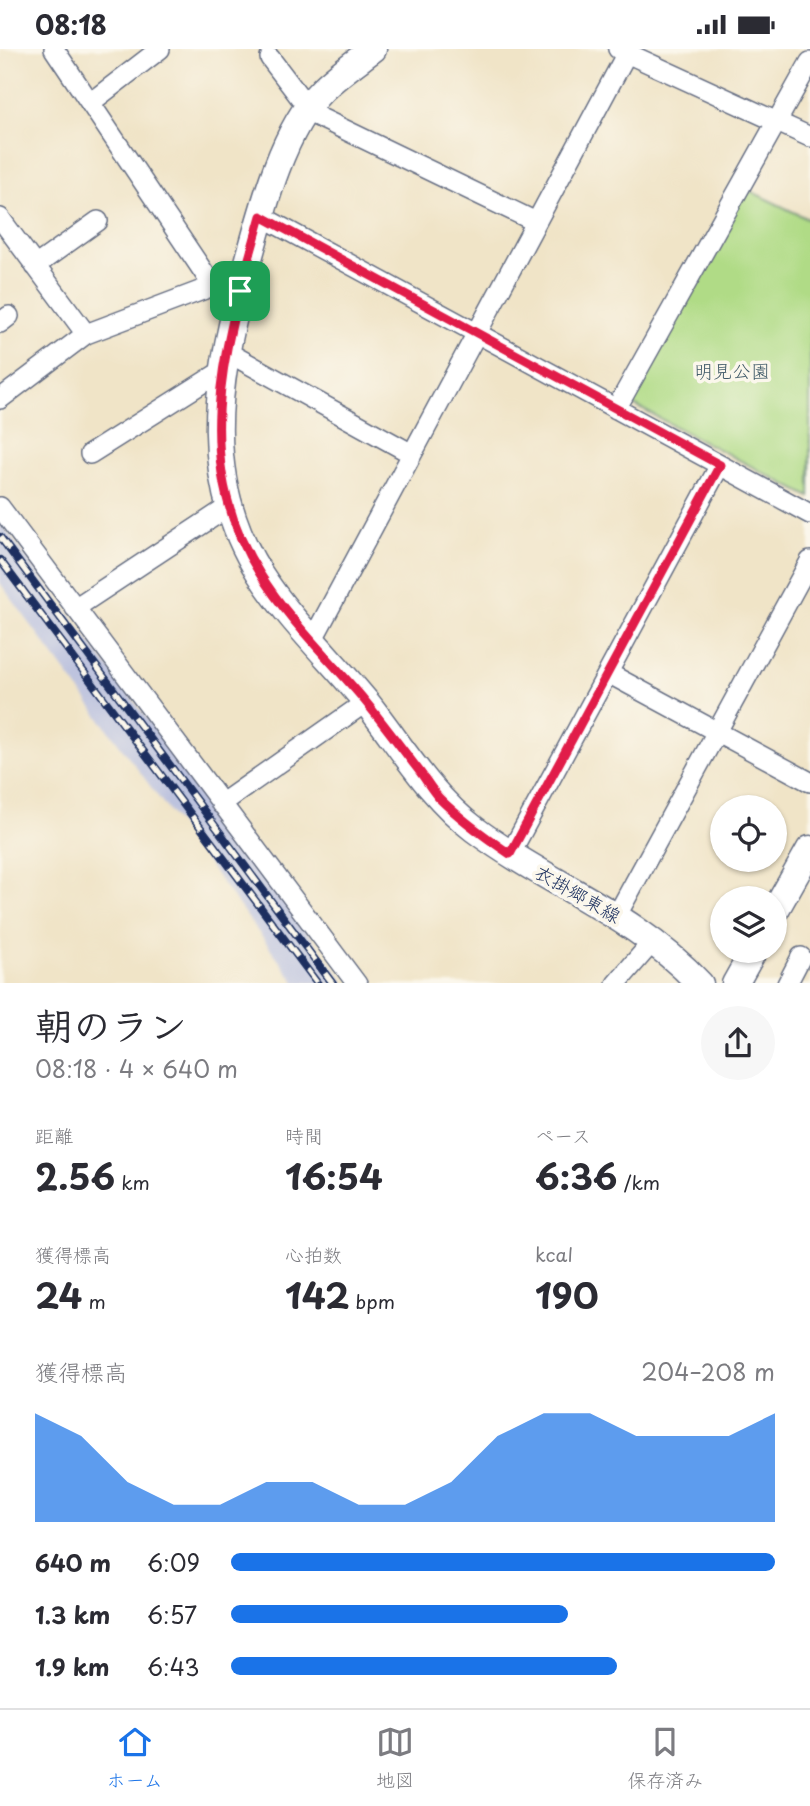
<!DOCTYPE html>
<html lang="ja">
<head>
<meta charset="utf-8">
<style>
	:root { --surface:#fff; --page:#f7f7f7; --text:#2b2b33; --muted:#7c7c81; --line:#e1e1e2; --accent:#1a73e8 }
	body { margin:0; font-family:"Playpen Sans","Klee One",sans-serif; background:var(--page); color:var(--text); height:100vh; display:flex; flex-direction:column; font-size:26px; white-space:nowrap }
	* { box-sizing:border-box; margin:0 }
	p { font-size:23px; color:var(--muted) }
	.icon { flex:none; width:38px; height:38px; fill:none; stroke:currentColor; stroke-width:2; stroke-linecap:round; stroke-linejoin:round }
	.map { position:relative; height:934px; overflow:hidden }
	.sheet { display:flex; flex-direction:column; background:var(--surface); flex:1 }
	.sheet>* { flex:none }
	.buttons { position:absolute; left:710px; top:746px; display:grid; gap:14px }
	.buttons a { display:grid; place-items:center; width:77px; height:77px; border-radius:50%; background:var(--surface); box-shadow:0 2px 5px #0004; font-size:35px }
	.pin { position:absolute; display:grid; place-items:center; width:60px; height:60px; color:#fff; margin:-30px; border-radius:14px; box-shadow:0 4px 10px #0006 }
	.round { display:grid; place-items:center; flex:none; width:74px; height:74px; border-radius:37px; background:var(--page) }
	.head { display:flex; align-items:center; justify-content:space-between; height:119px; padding:0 35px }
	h1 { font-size:38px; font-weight:700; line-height:52px }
	.figures { display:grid; grid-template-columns:repeat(3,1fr); gap:10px; height:119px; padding:7px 35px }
	.figures div { display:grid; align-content:center }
	.figures b { font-size:35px; font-weight:700 }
	.figures small { font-size:19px; font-weight:400 }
	.figures p { font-size:19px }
	.chart { height:196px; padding:14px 35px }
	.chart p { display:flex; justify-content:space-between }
	.chart svg { width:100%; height:126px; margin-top:7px; fill:var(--accent); opacity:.7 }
	ul { padding:0 35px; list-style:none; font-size:23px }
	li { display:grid; grid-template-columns:112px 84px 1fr; align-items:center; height:52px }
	li i { height:18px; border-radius:9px; background:var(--accent) }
	.status { display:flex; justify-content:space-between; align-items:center; height:49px; padding:0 35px; background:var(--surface); direction:ltr }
	.status svg { height:19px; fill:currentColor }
	.dock { display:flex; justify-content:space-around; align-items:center; height:98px; border-top:2px solid var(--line); background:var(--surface); font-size:19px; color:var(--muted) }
	.dock a { display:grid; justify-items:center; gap:4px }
	.dock .current { color:var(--accent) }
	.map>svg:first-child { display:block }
	.railway { fill:#bdc3de }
	.green { fill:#b0db86; stroke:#668572; stroke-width:2 }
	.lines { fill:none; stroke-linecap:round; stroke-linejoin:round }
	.street-casing { stroke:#666e83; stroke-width:22 }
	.secondary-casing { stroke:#666e83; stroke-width:29 }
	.street { stroke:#fff; stroke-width:19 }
	.secondary { stroke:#fff; stroke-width:26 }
	.rail-casing { stroke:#1b2f5e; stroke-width:8 }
	.rail { stroke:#fbf7ec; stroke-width:5; stroke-dasharray:16; stroke-linecap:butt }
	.route-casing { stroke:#fff; stroke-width:14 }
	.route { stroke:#e11d48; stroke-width:9 }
	.labels { text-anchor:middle; stroke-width:7; stroke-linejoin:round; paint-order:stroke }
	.park-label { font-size:19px; fill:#405a68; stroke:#fbf7ec }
	.street-label { font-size:19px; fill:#1b2f5e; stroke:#fbf7ec }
</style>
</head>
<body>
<div class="status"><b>08:18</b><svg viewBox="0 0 49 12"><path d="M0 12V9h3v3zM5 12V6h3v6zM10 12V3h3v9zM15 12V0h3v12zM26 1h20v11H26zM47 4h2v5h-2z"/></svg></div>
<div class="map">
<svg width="810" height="935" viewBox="0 0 810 935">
	<rect width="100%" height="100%" fill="#fbf7ec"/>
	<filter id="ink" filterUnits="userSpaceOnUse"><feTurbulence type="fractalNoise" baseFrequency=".0143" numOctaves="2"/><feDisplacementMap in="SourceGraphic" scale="14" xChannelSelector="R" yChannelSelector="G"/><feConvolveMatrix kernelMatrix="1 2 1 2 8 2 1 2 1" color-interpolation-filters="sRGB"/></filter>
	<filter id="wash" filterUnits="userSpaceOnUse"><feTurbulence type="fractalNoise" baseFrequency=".00686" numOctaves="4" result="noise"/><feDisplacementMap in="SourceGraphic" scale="28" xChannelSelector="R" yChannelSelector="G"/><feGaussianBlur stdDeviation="1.57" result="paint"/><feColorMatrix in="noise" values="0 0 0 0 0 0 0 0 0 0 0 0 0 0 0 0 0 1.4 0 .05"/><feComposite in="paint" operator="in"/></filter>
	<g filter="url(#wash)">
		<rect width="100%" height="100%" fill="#f0e4c7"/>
		<path class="railway" d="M 0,473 L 345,934 L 296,934 L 0,534 Z"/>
		<path class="green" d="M 746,140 L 810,171 L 810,448 L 628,353 Z"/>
	</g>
	<g filter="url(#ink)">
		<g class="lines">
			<defs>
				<path id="street" d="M 54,0 L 213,237
					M 618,0 L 810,88
					M 270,9 L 308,59
					M 90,54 L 160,0
					M 306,62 L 536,173
					M 261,167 L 810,465
					M 0,169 L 86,285
					M 35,217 L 98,172
					M 0,274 L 9,267
					M 227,303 L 412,405
					M 0,350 L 86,285 L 213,237 L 225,239
					M 616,360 L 810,13
					M 90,405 L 223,321
					M 0,458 L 357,935
					M 75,559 L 228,458
					M 312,592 L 629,0
					M 608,624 L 810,733
					M 221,755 L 366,653
					M 510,805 L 720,416
					M 617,866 L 810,512
					M 616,935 L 654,891
					M 787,935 L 801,908"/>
				<path id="secondary" d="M 373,0 C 356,13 337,26 322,41 C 279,84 259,174 243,232 C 215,334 201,432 260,525 C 290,572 332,611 367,654 C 401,697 430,747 474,780 C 549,836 635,865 700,935
					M 775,862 L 810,800
					M 735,935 L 754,901"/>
			</defs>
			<use href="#street" class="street-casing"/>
			<use href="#secondary" class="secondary-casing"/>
			<use href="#street" class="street"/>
			<use href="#secondary" class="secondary"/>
			<defs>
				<path id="rail" d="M 0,488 L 333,935
					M 0,511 L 318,935"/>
			</defs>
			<use href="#rail" class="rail-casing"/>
			<use href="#rail" class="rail"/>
		</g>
	</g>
	<g class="lines" filter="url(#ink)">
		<defs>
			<path id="route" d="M 261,167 L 720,416 L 510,805 C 485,788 461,771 439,749 C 431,740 425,729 417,719 C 400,697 383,674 365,652 C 330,610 289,572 260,525 C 186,409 227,289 261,167 Z"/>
		</defs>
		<use href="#route" class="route-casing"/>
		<use href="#route" class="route"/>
	</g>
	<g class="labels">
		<g class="park-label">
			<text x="732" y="329">明見公園</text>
		</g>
		<g class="street-label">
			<text transform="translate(578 845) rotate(30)" y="7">衣掛郷東線</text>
		</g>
	</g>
</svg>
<div class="buttons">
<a><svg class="icon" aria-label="locate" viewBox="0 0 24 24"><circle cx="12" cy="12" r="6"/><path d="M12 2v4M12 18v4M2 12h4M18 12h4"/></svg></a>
<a><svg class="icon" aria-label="layers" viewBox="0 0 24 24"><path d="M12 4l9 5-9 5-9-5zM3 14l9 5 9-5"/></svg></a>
</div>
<div class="pin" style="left:240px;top:242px;background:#1e9e55"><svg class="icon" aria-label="arrive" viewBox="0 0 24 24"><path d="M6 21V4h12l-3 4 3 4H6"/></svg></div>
</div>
<section class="sheet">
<div class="head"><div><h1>朝のラン</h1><p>08:18 · 4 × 640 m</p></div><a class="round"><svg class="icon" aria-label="share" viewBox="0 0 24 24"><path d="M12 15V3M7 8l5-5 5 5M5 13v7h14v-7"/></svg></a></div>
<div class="figures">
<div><p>距離</p><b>2.56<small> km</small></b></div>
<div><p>時間</p><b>16:54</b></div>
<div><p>ペース</p><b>6:36<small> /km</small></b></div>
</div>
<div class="figures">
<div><p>獲得標高</p><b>24<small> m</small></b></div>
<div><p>心拍数</p><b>142<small> bpm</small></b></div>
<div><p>kcal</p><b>190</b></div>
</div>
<div class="chart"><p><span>獲得標高</span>204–208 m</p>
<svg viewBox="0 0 160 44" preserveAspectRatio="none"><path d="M0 44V6L10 14L20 30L30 38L40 38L50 30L60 30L70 38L80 38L90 30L100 14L110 6L120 6L130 14L140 14L150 14L160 6V44z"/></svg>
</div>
<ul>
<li><b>640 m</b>6:09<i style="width:100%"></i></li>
<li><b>1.3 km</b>6:57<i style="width:62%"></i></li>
<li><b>1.9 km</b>6:43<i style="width:71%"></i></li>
</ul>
</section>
<nav class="dock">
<a class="current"><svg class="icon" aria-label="home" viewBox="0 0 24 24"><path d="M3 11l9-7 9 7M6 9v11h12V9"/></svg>ホーム</a>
<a><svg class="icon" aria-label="map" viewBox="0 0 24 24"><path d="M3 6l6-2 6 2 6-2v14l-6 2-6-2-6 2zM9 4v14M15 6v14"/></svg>地図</a>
<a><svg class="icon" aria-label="saved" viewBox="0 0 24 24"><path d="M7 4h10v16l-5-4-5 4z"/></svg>保存済み</a>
</nav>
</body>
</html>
